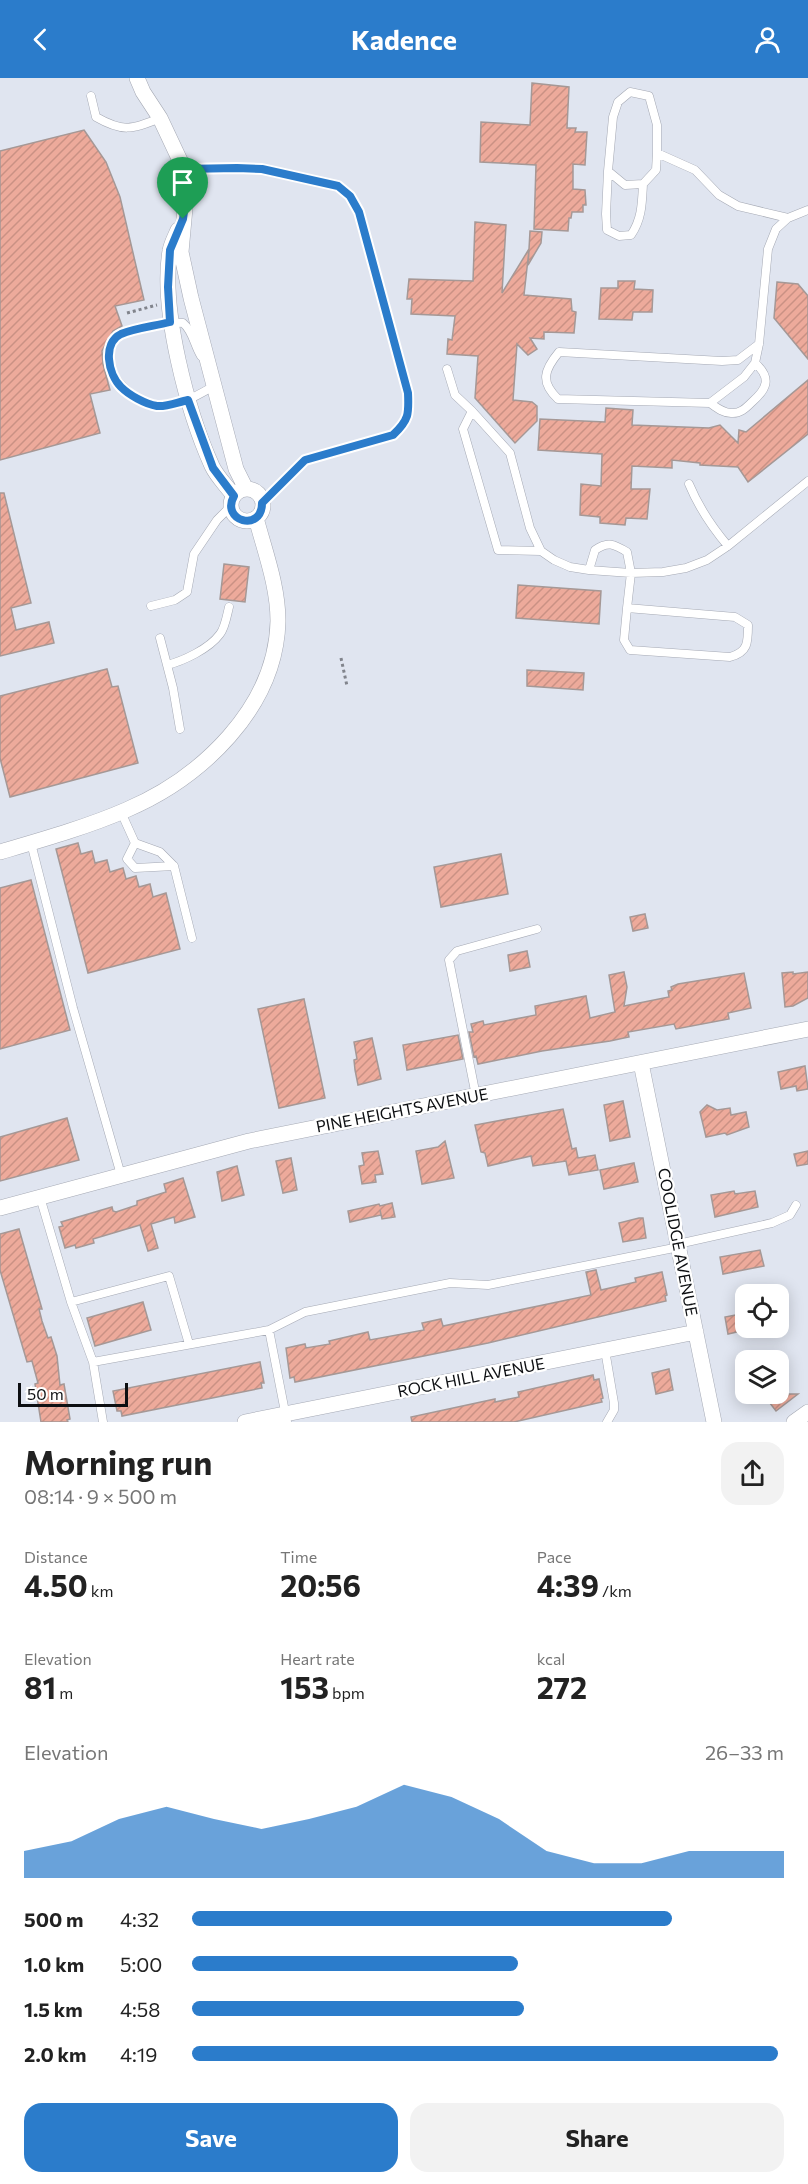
<!DOCTYPE html>
<html lang="en">
<head>
<meta charset="utf-8">
<style>
	:root { --surface:#fff; --page:#f2f2f2; --text:#222; --muted:#767676; --accent:#2b7ccb }
	body { margin:0; font-family:Commissioner,sans-serif; background:var(--page); color:var(--text); height:100vh; display:flex; flex-direction:column; font-size:22px; white-space:nowrap }
	* { box-sizing:border-box; margin:0 }
	p { font-size:20px; color:var(--muted) }
	.icon { flex:none; width:33px; height:33px; fill:none; stroke:currentColor; stroke-width:2; stroke-linecap:round; stroke-linejoin:round }
	.map { position:relative; height:1344px; overflow:hidden }
	.panel { display:flex; flex-direction:column; background:var(--surface); flex:1 }
	.panel>* { flex:none }
	.buttons { position:absolute; left:735px; top:1206px; display:grid; gap:12px }
	.buttons a { display:grid; place-items:center; width:54px; height:54px; border-radius:12px; background:var(--surface); box-shadow:0 3px 15px #0003; font-size:30px }
	.scale { position:absolute; left:18px; bottom:15px; width:110px; box-sizing:border-box; padding-left:6px; border:3px solid #0d0f12; border-top:0; font-size:16px; line-height:21px; white-space:nowrap; color:#0d0f12; -webkit-text-stroke:4px #fff; paint-order:stroke }
	.pin { position:absolute; display:grid; place-items:center; width:51px; height:51px; color:#fff; margin:-62px -26px; border-radius:50% 50% 50% 0; rotate:-45deg; box-shadow:0 0 6px #0007 }
	.pin .icon { rotate:45deg }
	.round { display:grid; place-items:center; flex:none; width:63px; height:63px; border-radius:18px; background:var(--page) }
	.overview { display:flex; align-items:center; justify-content:space-between; height:102px; padding:0 24px }
	h1 { font-size:33px; font-weight:700; line-height:45px }
	.metrics { display:grid; grid-template-columns:repeat(3,1fr); gap:9px; height:102px; padding:6px 24px }
	.metrics div { display:grid; align-content:center }
	.metrics b { font-size:30px; font-weight:700 }
	.metrics small { font-size:16px; font-weight:400 }
	.metrics p { font-size:16px }
	.chart { height:168px; padding:12px 24px }
	.chart p { display:flex; justify-content:space-between }
	.chart svg { width:100%; height:108px; margin-top:6px; fill:var(--accent); opacity:.7 }
	.primary-button { display:flex; gap:12px; margin-top:auto; padding:12px 24px }
	.primary-button a { flex:1; height:69px; border-radius:18px; background:var(--accent); color:#fff; font-size:24px; font-weight:700; line-height:69px; text-align:center }
	.primary-button a+a { background:var(--page); color:var(--text) }
	ul { padding:0 24px; list-style:none; font-size:20px }
	li { display:grid; grid-template-columns:96px 72px 1fr; align-items:center; height:45px }
	li i { height:15px; border-radius:8px; background:var(--accent) }
	header { display:flex; justify-content:space-between; align-items:center; height:78px; padding:0 24px; background:var(--accent); color:#fff; font-size:27px; font-weight:700 }
	.map>svg:first-child { display:block }
	.building { fill:url(#building-hatch); stroke:#a59896; stroke-width:1.5 }
	.lines { fill:none; stroke-linecap:round; stroke-linejoin:round }
	.service-casing { stroke:#a5a9b4; stroke-width:9 }
	.minor-casing { stroke:#a5a9b4; stroke-width:16 }
	.path { stroke:#81848c; stroke-width:3; stroke-dasharray:3 3; stroke-linecap:butt }
	.service { stroke:#fff; stroke-width:8 }
	.minor { stroke:#fff; stroke-width:15 }
	.route-casing { stroke:#fff; stroke-width:12 }
	.route { stroke:#2b7ccb; stroke-width:8 }
	.labels { text-anchor:middle; stroke-width:4.5; stroke-linejoin:round; paint-order:stroke }
	.street-label { font-size:16px; fill:#0d0f12; stroke:#fff }
</style>
</head>
<body>
<header><svg class="icon" aria-label="back" viewBox="0 0 24 24"><path d="M15 5l-7 7 7 7"/></svg>Kadence<svg class="icon" aria-label="person" viewBox="0 0 24 24"><circle cx="12" cy="8" r="4"/><path d="M4 21q1-7 8-7t8 7"/></svg></header>
<div class="map">
<svg width="808" height="1344" viewBox="0 0 808 1344">
	<defs>
		<pattern id="building-hatch" width="6" height="6" patternUnits="userSpaceOnUse" patternTransform="scale(1.5)"><rect width="6" height="6" fill="#edaa9b"/><path d="M-1 1l2-2M0 6l6-6M5 7l2-2" fill="none" stroke="#ca9184"/></pattern>
	</defs>
	<rect width="100%" height="100%" fill="#e0e5f0"/>
	<path class="building" d="M 532,5 L 569,9 L 567,50 L 576,50 L 575,54 L 587,54 L 585,87 L 573,86 L 573,111 L 585,112 L 586,127 L 583,127 L 583,134 L 572,134 L 571,140 L 569,140 L 568,153 L 534,151 L 536,87 L 480,84 L 481,44 L 530,47 Z
		M 84,52 L 106,84 L 120,119 L 144,222 L 115,228 L 122,248 L 113,253 L 102,273 L 103,286 L 110,312 L 90,316 L 100,355 L 0,382 L 0,73 Z
		M 475,144 L 506,147 L 502,215 L 529,171 L 530,153 L 542,154 L 541,165 L 528,187 L 529,172 L 524,217 L 571,221 L 572,233 L 576,234 L 574,255 L 544,254 L 544,261 L 530,260 L 537,271 L 528,277 L 517,266 L 513,322 L 532,324 L 537,328 L 537,343 L 515,365 L 475,320 L 478,278 L 447,276 L 448,261 L 452,262 L 455,238 L 411,236 L 412,221 L 407,221 L 409,201 L 473,203 Z
		M 618,203 L 635,203 L 634,211 L 653,212 L 652,234 L 633,234 L 632,242 L 599,241 L 601,210 L 618,210 Z
		M 777,204 L 798,206 L 808,218 L 808,281 L 774,240 Z
		M 808,302 L 808,356 L 748,404 L 738,389 L 700,387 L 700,385 L 672,382 L 672,390 L 632,388 L 631,411 L 650,411 L 647,441 L 626,440 L 625,447 L 600,445 L 600,439 L 580,437 L 581,406 L 601,408 L 602,376 L 538,372 L 540,341 L 605,344 L 606,330 L 633,332 L 632,347 L 709,350 L 720,347 L 738,365 L 739,352 L 746,354 Z
		M 0,415 L 4,415 L 31,525 L 11,530 L 16,552 L 49,544 L 54,565 L 0,578 Z
		M 224,486 L 249,489 L 245,524 L 220,521 Z
		M 518,507 L 601,513 L 599,546 L 516,540 Z
		M 107,591 L 112,609 L 118,608 L 138,685 L 10,719 L 0,680 L 0,618 Z
		M 527,592 L 584,595 L 583,612 L 527,608 Z
		M 78,765 L 81,776 L 92,773 L 95,785 L 107,782 L 110,794 L 123,790 L 126,801 L 136,798 L 139,809 L 150,806 L 153,819 L 166,815 L 180,871 L 88,895 L 56,771 Z
		M 501,776 L 508,816 L 441,829 L 434,789 Z
		M 31,802 L 70,952 L 0,971 L 0,810 Z
		M 645,836 L 648,850 L 633,853 L 630,839 Z
		M 527,873 L 530,889 L 510,893 L 508,877 Z
		M 624,894 L 627,909 L 624,928 L 669,919 L 668,913 L 672,912 L 671,909 L 678,906 L 744,895 L 751,930 L 728,935 L 729,941 L 676,951 L 674,946 L 628,954 L 629,959 L 610,963 L 542,973 L 478,986 L 476,978 L 474,979 L 469,954 L 473,954 L 471,946 L 483,943 L 484,947 L 536,937 L 535,928 L 586,918 L 590,940 L 615,934 L 609,897 Z
		M 793,894 L 793,896 L 808,894 L 808,920 L 793,928 L 785,929 L 782,895 Z
		M 304,921 L 325,1020 L 279,1030 L 258,931 Z
		M 458,957 L 463,981 L 407,992 L 403,967 Z
		M 372,960 L 381,1001 L 358,1007 L 355,992 L 354,982 L 357,981 L 354,964 Z
		M 805,988 L 808,1011 L 797,1013 L 796,1008 L 781,1011 L 778,994 Z
		M 623,1023 L 630,1059 L 610,1063 L 604,1027 Z
		M 707,1027 L 717,1032 L 730,1030 L 731,1037 L 746,1034 L 749,1049 L 727,1057 L 725,1055 L 706,1059 L 700,1034 Z
		M 563,1031 L 572,1071 L 576,1070 L 578,1080 L 595,1077 L 598,1092 L 569,1097 L 566,1083 L 533,1088 L 531,1078 L 488,1088 L 485,1075 L 481,1074 L 475,1047 Z
		M 67,1040 L 79,1082 L 0,1103 L 0,1059 Z
		M 445,1063 L 454,1100 L 422,1106 L 416,1073 L 438,1069 Z
		M 378,1073 L 383,1096 L 375,1097 L 376,1104 L 362,1106 L 359,1088 L 364,1087 L 362,1075 Z
		M 808,1073 L 808,1086 L 797,1088 L 794,1076 Z
		M 291,1080 L 297,1112 L 283,1115 L 276,1083 Z
		M 634,1085 L 638,1104 L 604,1111 L 600,1092 Z
		M 237,1088 L 244,1117 L 222,1123 L 217,1094 Z
		M 183,1100 L 195,1139 L 175,1145 L 174,1139 L 151,1146 L 158,1170 L 148,1173 L 140,1147 L 93,1161 L 94,1165 L 76,1170 L 75,1167 L 65,1170 L 59,1149 L 63,1148 L 61,1144 L 112,1129 L 113,1133 L 116,1134 L 137,1127 L 137,1123 L 166,1114 L 164,1106 Z
		M 734,1113 L 735,1116 L 755,1113 L 758,1129 L 715,1139 L 711,1117 Z
		M 392,1125 L 395,1139 L 382,1141 L 380,1132 L 381,1137 L 350,1144 L 348,1133 L 379,1126 L 380,1128 Z
		M 639,1140 L 643,1140 L 646,1160 L 623,1164 L 619,1145 Z
		M 19,1151 L 42,1231 L 39,1231 L 42,1243 L 48,1260 L 51,1259 L 57,1278 L 60,1307 L 64,1306 L 70,1341 L 67,1342 L 68,1344 L 41,1344 L 35,1306 L 38,1305 L 32,1283 L 27,1284 L 0,1192 L 0,1156 Z
		M 760,1172 L 764,1188 L 723,1196 L 720,1179 Z
		M 596,1192 L 601,1212 L 636,1204 L 635,1200 L 662,1194 L 667,1217 L 665,1218 L 666,1223 L 488,1265 L 295,1304 L 294,1299 L 290,1300 L 286,1270 L 305,1266 L 306,1270 L 330,1266 L 329,1263 L 368,1254 L 370,1262 L 424,1252 L 422,1245 L 441,1241 L 443,1248 L 591,1217 L 586,1194 Z
		M 143,1224 L 151,1252 L 95,1268 L 87,1240 Z
		M 746,1235 L 746,1252 L 728,1256 L 725,1239 Z
		M 260,1284 L 264,1305 L 261,1305 L 262,1310 L 122,1338 L 121,1333 L 117,1333 L 113,1313 Z
		M 669,1291 L 673,1312 L 656,1316 L 652,1295 Z
		M 593,1297 L 594,1302 L 599,1301 L 603,1320 L 601,1321 L 602,1324 L 514,1344 L 412,1344 L 411,1339 L 495,1321 L 495,1324 L 519,1319 L 518,1314 Z
		M 763,1316 L 798,1316 L 776,1333 Z"/>
	<g class="lines">
		<defs>
			<path id="service" d="M 91,18 L 96,39 C 122,54 132,52 160,40
				M 657,75 L 656,92 L 643,106 L 625,107 L 608,93 L 613,39 L 618,24 L 630,14 L 649,18 L 657,47 L 657,75 L 695,92 L 719,117 L 738,128 L 788,140
				M 184,91 L 262,91 L 338,108 L 350,118 L 359,134 L 408,315 C 409,336 409,342 393,357 L 305,382 L 262,425
				M 608,93 L 606,136 L 607,152 L 619,158 L 631,157 C 642,141 642,125 643,106
				M 759,266 L 738,282 L 722,283 L 559,274 C 544,292 540,304 558,321 L 710,325 L 744,299 L 755,285 L 759,266 L 768,171 L 776,151 L 788,140 L 808,132
				M 201,278 C 194,267 193,253 183,245 C 168,244 122,251 113,263 C 92,289 137,330 163,328 C 182,327 198,317 214,308
				M 447,291 L 455,317 L 472,333 L 510,375 L 530,450 L 541,473
				M 710,325 C 717,330 723,335 731,335 C 740,336 746,330 752,324 C 767,311 772,300 755,285
				M 472,333 L 463,351 L 498,472 L 541,473 L 554,482 L 570,489 L 589,492 L 631,495 L 663,494 L 686,490 L 707,482 L 728,468 L 808,403
				M 689,406 C 699,430 711,448 728,468
				M 589,492 L 595,472 C 608,463 614,466 627,474 L 631,495 L 627,530
				M 151,528 L 175,522 L 187,514 L 194,476 L 217,442 L 231,428
				M 627,530 L 735,539 L 748,547 C 748,565 748,574 730,579 L 630,572 L 624,562 Z
				M 160,560 L 173,610 L 180,651
				M 167,587 C 183,583 209,571 220,556 C 225,550 227,537 229,529
				M 121,734 L 135,765 L 160,774 L 174,788 L 192,860
				M 31,765 L 73,930 L 121,1097
				M 135,765 L 127,781 L 135,790 L 174,788
				M 476,1018 L 449,882 L 457,873 L 537,851
				M 40,1119 L 71,1224 L 93,1284 L 103,1344
				M 678,1166 L 772,1145 L 790,1137 L 796,1127
				M 71,1224 L 169,1198 L 189,1266
				M 269,1252 L 287,1344
				M 605,1272 L 614,1325 L 614,1332 L 607,1344
				M 93,1284 L 269,1252 L 305,1234 L 450,1205 L 488,1207 L 679,1169"/>
			<path id="minor" d="M 137,0 L 143,14 L 160,40 L 184,91 L 186,119 L 181,174 L 191,220 L 236,391 L 246,411
				M 178,152 C 175,159 171,166 170,173 C 160,231 188,335 212,388 C 217,399 227,408 234,418
				M231 427a16 16 0 1 1 32 0a16 16 0 1 1-32 0Z
				M 0,774 C 41,762 87,749 126,732 C 201,700 276,630 278,543 C 278,508 265,474 256,440
				M 641,985 L 714,1344
				M 0,1130 L 249,1063 L 808,951
				M 245,1344 L 696,1254
				M 794,1344 L 808,1334"/>
		</defs>
		<use href="#service" class="service-casing"/>
		<use href="#minor" class="minor-casing"/>
		<path class="path" d="M 127,235 L 157,227
			M 341,580 L 347,608"/>
		<use href="#service" class="service"/>
		<use href="#minor" class="minor"/>
	</g>
	<g class="lines">
		<defs>
			<path id="route" d="M 237,90 L 262,91 L 338,108 L 350,118 L 359,134 L 408,315 C 409,336 409,342 393,357 L 305,382 L 262,425 C 262,455 220,443 234,418 L 213,390 L 188,322 C 178,324 167,329 157,328 C 145,326 129,317 121,309 C 108,296 102,265 121,256 C 135,250 155,248 170,244 L 168,209 L 170,172 L 183,141 L 186,119 L 184,91 Z"/>
		</defs>
		<use href="#route" class="route-casing"/>
		<use href="#route" class="route"/>
	</g>
	<g class="labels">
		<g class="street-label">
			<text transform="translate(402 1032) rotate(-11)" y="6">PINE HEIGHTS AVENUE</text>
			<text transform="translate(678 1164) rotate(79)" y="6">COOLIDGE AVENUE</text>
			<text transform="translate(471 1299) rotate(-11)" y="6">ROCK HILL AVENUE</text>
		</g>
	</g>
</svg>
<div class="buttons">
<a><svg class="icon" aria-label="locate" viewBox="0 0 24 24"><circle cx="12" cy="12" r="6"/><path d="M12 2v4M12 18v4M2 12h4M18 12h4"/></svg></a>
<a><svg class="icon" aria-label="layers" viewBox="0 0 24 24"><path d="M12 4l9 5-9 5-9-5zM3 14l9 5 9-5"/></svg></a>
</div>
<div class="scale">50 m</div>
<div class="pin" style="left:183px;top:141px;background:#1e9e55"><svg class="icon" aria-label="arrive" viewBox="0 0 24 24"><path d="M6 21V4h12l-3 4 3 4H6"/></svg></div>
</div>
<section class="panel">
<div class="overview"><div><h1>Morning run</h1><p>08:14 · 9 × 500 m</p></div><a class="round"><svg class="icon" aria-label="share" viewBox="0 0 24 24"><path d="M12 15V3M7 8l5-5 5 5M5 13v7h14v-7"/></svg></a></div>
<div class="metrics">
<div><p>Distance</p><b>4.50<small> km</small></b></div>
<div><p>Time</p><b>20:56</b></div>
<div><p>Pace</p><b>4:39<small> /km</small></b></div>
</div>
<div class="metrics">
<div><p>Elevation</p><b>81<small> m</small></b></div>
<div><p>Heart rate</p><b>153<small> bpm</small></b></div>
<div><p>kcal</p><b>272</b></div>
</div>
<div class="chart"><p><span>Elevation</span>26–33 m</p>
<svg viewBox="0 0 160 44" preserveAspectRatio="none"><path d="M0 44V33L10 29L20 20L30 15L40 20L50 24L60 20L70 15L80 6L90 11L100 20L110 33L120 38L130 38L140 33L150 33L160 33V44z"/></svg>
</div>
<ul>
<li><b>500 m</b>4:32<i style="width:81%"></i></li>
<li><b>1.0 km</b>5:00<i style="width:55%"></i></li>
<li><b>1.5 km</b>4:58<i style="width:56%"></i></li>
<li><b>2.0 km</b>4:19<i style="width:99%"></i></li>
</ul>
<div class="primary-button"><a>Save</a><a>Share</a></div>
</section>
</body>
</html>
